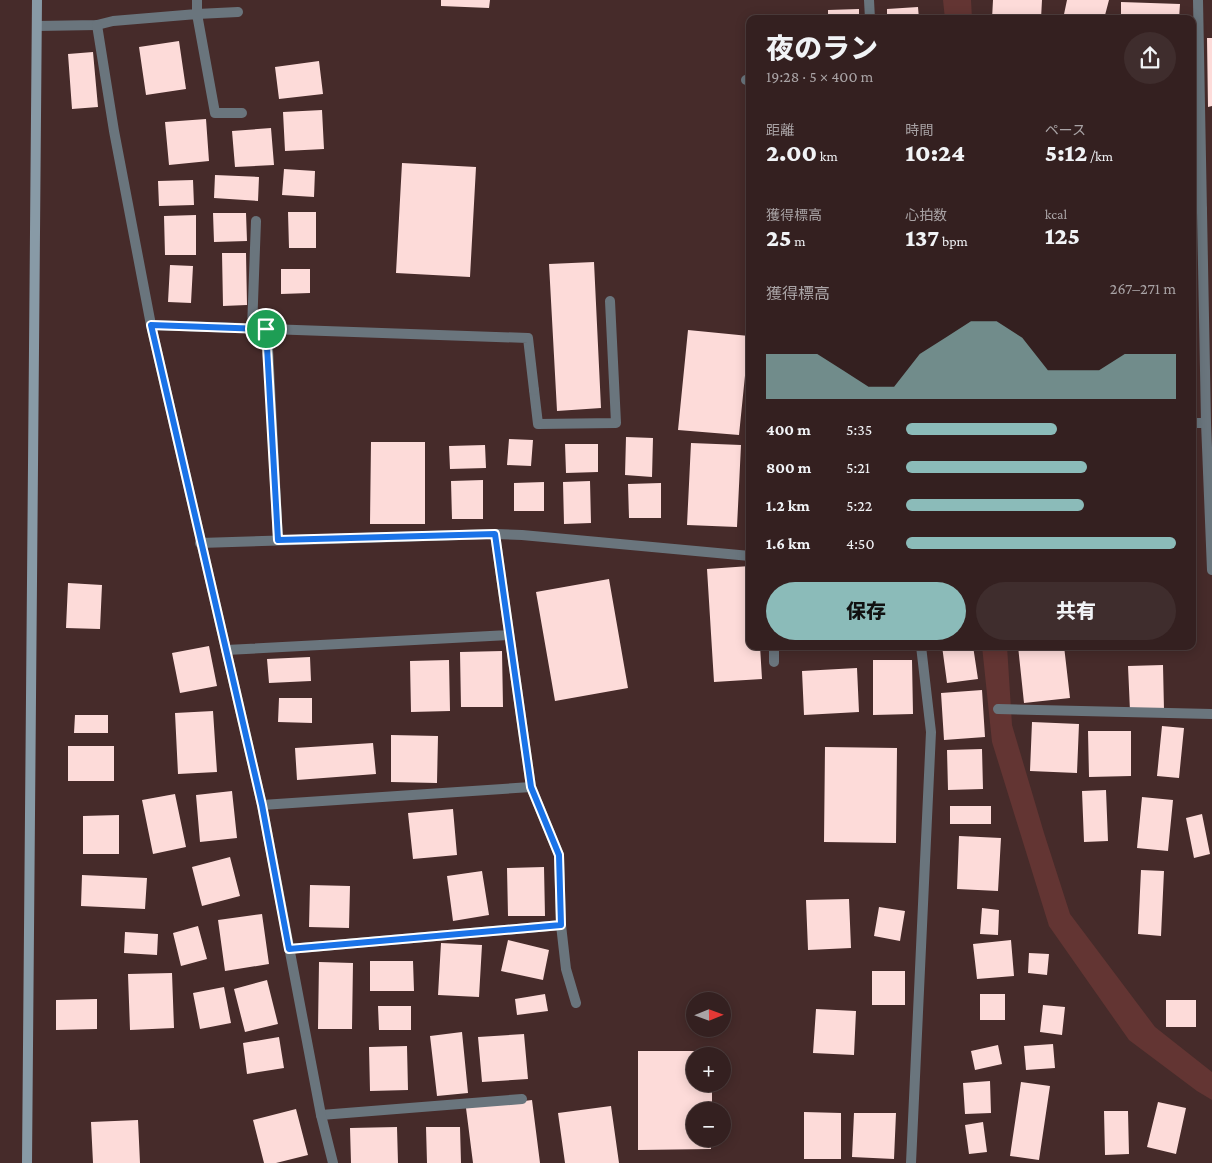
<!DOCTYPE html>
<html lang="ja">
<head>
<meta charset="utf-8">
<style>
	:root { --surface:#342020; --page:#3f2d2d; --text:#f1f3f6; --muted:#a9a3a5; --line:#4e3e3e; --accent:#8bbbb9 }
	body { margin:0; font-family:"Crimson Pro","Noto Sans JP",serif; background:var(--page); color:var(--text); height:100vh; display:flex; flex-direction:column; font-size:19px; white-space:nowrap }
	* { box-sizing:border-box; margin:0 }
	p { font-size:16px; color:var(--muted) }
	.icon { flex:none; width:28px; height:28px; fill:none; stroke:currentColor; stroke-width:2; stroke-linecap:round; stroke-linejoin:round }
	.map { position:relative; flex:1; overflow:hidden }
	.details { position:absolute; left:746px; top:15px; width:450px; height:635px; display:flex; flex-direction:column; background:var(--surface); border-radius:10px; box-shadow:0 2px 12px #0003,0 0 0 1px var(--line) }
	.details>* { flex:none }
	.needle { width:32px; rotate:89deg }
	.fabs { position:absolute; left:686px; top:992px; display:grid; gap:10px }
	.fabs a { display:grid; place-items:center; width:45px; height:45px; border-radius:50%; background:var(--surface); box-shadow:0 2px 12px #0003,0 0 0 1px var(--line); font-size:25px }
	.pin { position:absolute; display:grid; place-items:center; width:42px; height:42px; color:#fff; margin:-21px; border:2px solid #fff; border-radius:50%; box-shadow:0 1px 5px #0007 }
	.round { display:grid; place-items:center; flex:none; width:52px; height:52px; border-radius:26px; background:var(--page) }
	.head { display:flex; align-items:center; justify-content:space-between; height:85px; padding:0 20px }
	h1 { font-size:28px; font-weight:800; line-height:38px }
	.metrics { display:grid; grid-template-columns:repeat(3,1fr); gap:8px; height:85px; padding:5px 20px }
	.metrics div { display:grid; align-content:center }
	.metrics b { font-size:25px; font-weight:800 }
	.metrics small { font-size:14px; font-weight:400 }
	.metrics p { font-size:14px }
	.chart { height:140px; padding:10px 20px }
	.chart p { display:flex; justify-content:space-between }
	.chart svg { width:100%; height:90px; margin-top:5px; fill:var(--accent); opacity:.7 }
	.button { display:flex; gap:10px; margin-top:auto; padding:10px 20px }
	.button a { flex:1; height:58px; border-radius:30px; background:var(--accent); color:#111; font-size:20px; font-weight:800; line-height:58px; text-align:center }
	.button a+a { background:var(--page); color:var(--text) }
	ul { padding:0 20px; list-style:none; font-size:16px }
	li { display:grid; grid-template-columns:80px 60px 1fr; align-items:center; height:38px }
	li i { height:12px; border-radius:6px; background:var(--accent) }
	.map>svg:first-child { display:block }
	.green { fill:#633533 }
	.building { fill:#fddbd9 }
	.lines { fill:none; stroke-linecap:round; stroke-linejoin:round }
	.lane { stroke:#6a757d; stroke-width:10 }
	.street { stroke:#6a757d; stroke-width:10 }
	.secondary { stroke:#889aa6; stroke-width:10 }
	.route-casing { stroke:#fff; stroke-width:10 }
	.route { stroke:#1a73e8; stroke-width:6 }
</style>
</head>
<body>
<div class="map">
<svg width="1212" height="1163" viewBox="0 0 1212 1163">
	<rect width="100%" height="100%" fill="#462b2a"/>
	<path class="green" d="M 943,0 L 971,0 L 972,19 L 945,19 Z
		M 982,646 L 1007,646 L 1012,725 L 1044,833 L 1070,914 L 1155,1027 L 1212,1072 L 1212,1100 L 1197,1091 L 1129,1040 L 1049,926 L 992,742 Z"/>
	<path class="building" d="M 441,0 L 490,0 L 489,8 L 441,6 Z
		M 993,0 L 1042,0 L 1041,19 L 992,19 Z
		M 1067,0 L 1109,0 L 1104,19 L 1063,19 Z
		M 1121,2 L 1180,4 L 1179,19 L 1121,19 Z
		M 918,7 L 919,19 L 887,19 L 887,9 Z
		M 859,9 L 859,19 L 828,19 L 828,10 Z
		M 1207,38 L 1212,38 L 1212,106 L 1208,107 Z
		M 179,41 L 186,89 L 146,95 L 139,47 Z
		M 93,52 L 98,107 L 72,109 L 68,54 Z
		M 319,61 L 323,94 L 279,99 L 275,67 Z
		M 322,110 L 324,149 L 285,151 L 283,112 Z
		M 206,119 L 209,161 L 169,165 L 165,122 Z
		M 271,128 L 274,165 L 235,167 L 232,131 Z
		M 402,163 L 476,167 L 470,277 L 396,273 Z
		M 284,169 L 315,171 L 314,197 L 282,195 Z
		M 215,175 L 259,177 L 258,201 L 214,198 Z
		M 193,180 L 194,205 L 159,206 L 158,181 Z
		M 288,212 L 316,212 L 316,248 L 289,248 Z
		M 213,213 L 246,213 L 247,241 L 214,242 Z
		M 196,215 L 196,255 L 165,255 L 164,216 Z
		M 222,253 L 246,253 L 247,305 L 223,306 Z
		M 594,262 L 601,408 L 557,411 L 549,264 Z
		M 170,265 L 193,266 L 191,303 L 168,302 Z
		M 281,269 L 310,269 L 310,293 L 281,294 Z
		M 688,330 L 749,336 L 739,435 L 678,430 Z
		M 626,437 L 653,438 L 652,477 L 625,475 Z
		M 509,439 L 533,440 L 531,466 L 507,465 Z
		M 371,442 L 425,442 L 425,524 L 370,524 Z
		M 691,443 L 741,445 L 737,527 L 687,525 Z
		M 565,444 L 598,444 L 598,472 L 566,473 Z
		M 485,445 L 486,468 L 450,469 L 449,446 Z
		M 483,480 L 483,519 L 452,519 L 451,481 Z
		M 590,481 L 591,523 L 564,524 L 563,482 Z
		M 544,482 L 544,511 L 514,511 L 514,483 Z
		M 661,483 L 661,518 L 629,518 L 628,484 Z
		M 750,566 L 750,646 L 760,646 L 762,679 L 714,682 L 707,569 Z
		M 609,579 L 628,688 L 555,701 L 536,592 Z
		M 68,583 L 102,585 L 100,629 L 66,628 Z
		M 209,646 L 217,686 L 180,693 L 172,653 Z
		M 942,646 L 973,646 L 978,679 L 947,683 Z
		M 1018,646 L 1064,646 L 1070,698 L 1024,703 Z
		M 502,651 L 503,707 L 461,707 L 460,652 Z
		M 310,657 L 311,681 L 269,683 L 267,659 Z
		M 449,660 L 450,711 L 411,712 L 410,661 Z
		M 873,660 L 912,660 L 913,714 L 873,715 Z
		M 1163,665 L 1164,710 L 1130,711 L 1128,666 Z
		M 857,668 L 859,712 L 804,715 L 802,671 Z
		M 982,690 L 985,737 L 944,740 L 941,693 Z
		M 279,698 L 312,698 L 312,723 L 278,722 Z
		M 213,711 L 217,772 L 178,774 L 175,713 Z
		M 75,715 L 108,715 L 108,733 L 74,733 Z
		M 1032,722 L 1079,724 L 1077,773 L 1030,771 Z
		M 1162,726 L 1184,728 L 1179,778 L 1157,776 Z
		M 1088,731 L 1131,731 L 1131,776 L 1089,777 Z
		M 391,735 L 438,736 L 437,783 L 391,782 Z
		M 373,743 L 376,774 L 297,780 L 295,748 Z
		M 68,746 L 114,746 L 114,781 L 68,781 Z
		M 825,747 L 897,748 L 896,843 L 824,842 Z
		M 982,749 L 983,789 L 948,790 L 947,750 Z
		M 1106,790 L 1108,841 L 1084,842 L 1082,791 Z
		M 232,791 L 237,838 L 200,842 L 196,795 Z
		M 175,794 L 186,847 L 153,854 L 142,800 Z
		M 1142,797 L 1173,800 L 1168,851 L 1137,848 Z
		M 950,806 L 991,806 L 991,824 L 950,824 Z
		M 453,809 L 457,855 L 413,859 L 408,813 Z
		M 1202,814 L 1210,854 L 1194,858 L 1186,818 Z
		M 119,815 L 119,854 L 83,854 L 83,816 Z
		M 959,836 L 1001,838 L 998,891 L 957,889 Z
		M 230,857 L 240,896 L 202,906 L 192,867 Z
		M 544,867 L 545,916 L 508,916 L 507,868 Z
		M 1141,870 L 1164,871 L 1161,936 L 1138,934 Z
		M 482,871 L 489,915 L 453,921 L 447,876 Z
		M 82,875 L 147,878 L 145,909 L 81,906 Z
		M 310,885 L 350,886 L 349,928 L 309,927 Z
		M 849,899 L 851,948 L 808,950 L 806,900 Z
		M 879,907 L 905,911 L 900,941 L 874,936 Z
		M 982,908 L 999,910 L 998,935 L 980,934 Z
		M 262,914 L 269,964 L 225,971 L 218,920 Z
		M 198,926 L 207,959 L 181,966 L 173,933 Z
		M 125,932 L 158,934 L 157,955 L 124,953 Z
		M 508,940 L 549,950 L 543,980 L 501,971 Z
		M 1011,940 L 1014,976 L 977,979 L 973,944 Z
		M 441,943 L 482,945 L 479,997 L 438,995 Z
		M 1029,953 L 1049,954 L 1047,975 L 1028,973 Z
		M 370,961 L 413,961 L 414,991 L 370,991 Z
		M 319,962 L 353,963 L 352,1029 L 318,1029 Z
		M 872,971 L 905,971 L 905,1005 L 872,1005 Z
		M 172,973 L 174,1028 L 130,1030 L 128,974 Z
		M 267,980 L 278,1024 L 245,1032 L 234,989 Z
		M 224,987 L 231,1023 L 200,1029 L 193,993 Z
		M 545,994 L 548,1011 L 517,1015 L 515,999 Z
		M 980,994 L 1005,994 L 1005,1020 L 980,1020 Z
		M 97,999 L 97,1029 L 56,1030 L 56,1000 Z
		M 1166,1000 L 1196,1000 L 1196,1027 L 1166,1027 Z
		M 1043,1005 L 1065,1007 L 1062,1035 L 1040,1032 Z
		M 378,1006 L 411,1006 L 411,1030 L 379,1030 Z
		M 816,1009 L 856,1011 L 854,1055 L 813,1053 Z
		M 462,1032 L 468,1093 L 437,1096 L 430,1036 Z
		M 524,1034 L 528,1079 L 482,1082 L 478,1037 Z
		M 279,1037 L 284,1068 L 247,1074 L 243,1043 Z
		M 1053,1044 L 1055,1068 L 1026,1070 L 1024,1046 Z
		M 998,1045 L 1002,1064 L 975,1070 L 971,1051 Z
		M 407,1046 L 408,1090 L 370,1091 L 369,1047 Z
		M 638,1051 L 712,1051 L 712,1056 L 695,1056 L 695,1084 L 712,1084 L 712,1111 L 695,1111 L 695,1139 L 711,1139 L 711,1149 L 638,1150 Z
		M 990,1081 L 991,1113 L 965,1114 L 963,1083 Z
		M 1021,1082 L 1050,1086 L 1039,1160 L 1010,1156 Z
		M 532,1100 L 540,1163 L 473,1163 L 466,1108 Z
		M 1158,1102 L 1186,1108 L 1176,1154 L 1147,1147 Z
		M 611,1106 L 619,1163 L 565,1163 L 558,1113 Z
		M 296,1109 L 308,1155 L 276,1163 L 264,1163 L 253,1120 Z
		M 1104,1111 L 1128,1111 L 1129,1154 L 1105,1155 Z
		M 804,1112 L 841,1113 L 841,1159 L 804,1159 Z
		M 854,1113 L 896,1113 L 894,1159 L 852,1157 Z
		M 138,1120 L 140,1163 L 93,1163 L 91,1122 Z
		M 983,1122 L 987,1152 L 969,1154 L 965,1125 Z
		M 397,1127 L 398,1163 L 351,1163 L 350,1128 Z
		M 426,1127 L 460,1127 L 461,1163 L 427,1163 Z"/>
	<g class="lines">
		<path class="lane" d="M 197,0 L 197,14 L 215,113 L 242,113
			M 869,0 L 870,19
			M 37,26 L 97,25 L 113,21 L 197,14 L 238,12
			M 746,80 L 750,80
			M 1192,208 L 1202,209
			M 252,329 L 256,221
			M 267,329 L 278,540
			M 534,390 L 538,424 L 616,423 L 610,301
			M 1192,423 L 1206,423
			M 495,534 L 531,787 L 559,855 L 561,925 L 566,969 L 576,1003
			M 226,650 L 509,635
			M 998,709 L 1212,714
			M 262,805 L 531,787
			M 289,949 L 561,925
			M 321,1115 L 522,1099
			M 911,1163 L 931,732 L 921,646"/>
		<path class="street" d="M 1198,0 L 1206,423 L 1212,570
			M 97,25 L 114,131 L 151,325 L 262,805 L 321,1115 L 333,1163
			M 151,325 L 528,338 L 534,390
			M 200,543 L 495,534 L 522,535 L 750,556
			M 774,662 L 774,646"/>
		<path class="secondary" d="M 27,1163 L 37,0"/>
	</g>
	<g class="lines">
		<defs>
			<path id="route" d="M 151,325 L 266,329 L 278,540 L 495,534 L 531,787 L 559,855 L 561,925 L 289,949 L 262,805 Z"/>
		</defs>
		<use href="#route" class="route-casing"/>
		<use href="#route" class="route"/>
	</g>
</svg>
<div class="fabs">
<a><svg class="needle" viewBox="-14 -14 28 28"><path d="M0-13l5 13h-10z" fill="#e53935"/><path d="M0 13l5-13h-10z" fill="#a9a3a5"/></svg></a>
<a>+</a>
<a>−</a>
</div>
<div class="pin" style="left:266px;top:329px;background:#1e9e55"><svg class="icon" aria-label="arrive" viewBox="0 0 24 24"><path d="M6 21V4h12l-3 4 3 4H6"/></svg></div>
<section class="details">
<div class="head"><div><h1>夜のラン</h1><p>19:28 · 5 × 400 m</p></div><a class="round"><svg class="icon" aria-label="share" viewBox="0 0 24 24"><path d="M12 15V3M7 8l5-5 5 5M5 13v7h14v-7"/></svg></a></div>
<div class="metrics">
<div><p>距離</p><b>2.00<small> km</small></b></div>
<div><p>時間</p><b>10:24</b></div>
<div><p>ペース</p><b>5:12<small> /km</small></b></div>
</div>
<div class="metrics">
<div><p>獲得標高</p><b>25<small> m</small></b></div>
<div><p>心拍数</p><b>137<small> bpm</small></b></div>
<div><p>kcal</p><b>125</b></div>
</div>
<div class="chart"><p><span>獲得標高</span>267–271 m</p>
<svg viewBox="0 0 160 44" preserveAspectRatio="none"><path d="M0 44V22L10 22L20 22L30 30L40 38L50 38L60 22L70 14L80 6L90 6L100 14L110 30L120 30L130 30L140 22L150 22L160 22V44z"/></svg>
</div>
<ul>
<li><b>400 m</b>5:35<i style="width:56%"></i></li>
<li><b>800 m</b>5:21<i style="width:67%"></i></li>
<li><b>1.2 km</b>5:22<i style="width:66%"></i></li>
<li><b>1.6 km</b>4:50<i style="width:100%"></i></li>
</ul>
<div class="button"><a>保存</a><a>共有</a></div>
</section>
</div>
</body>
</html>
